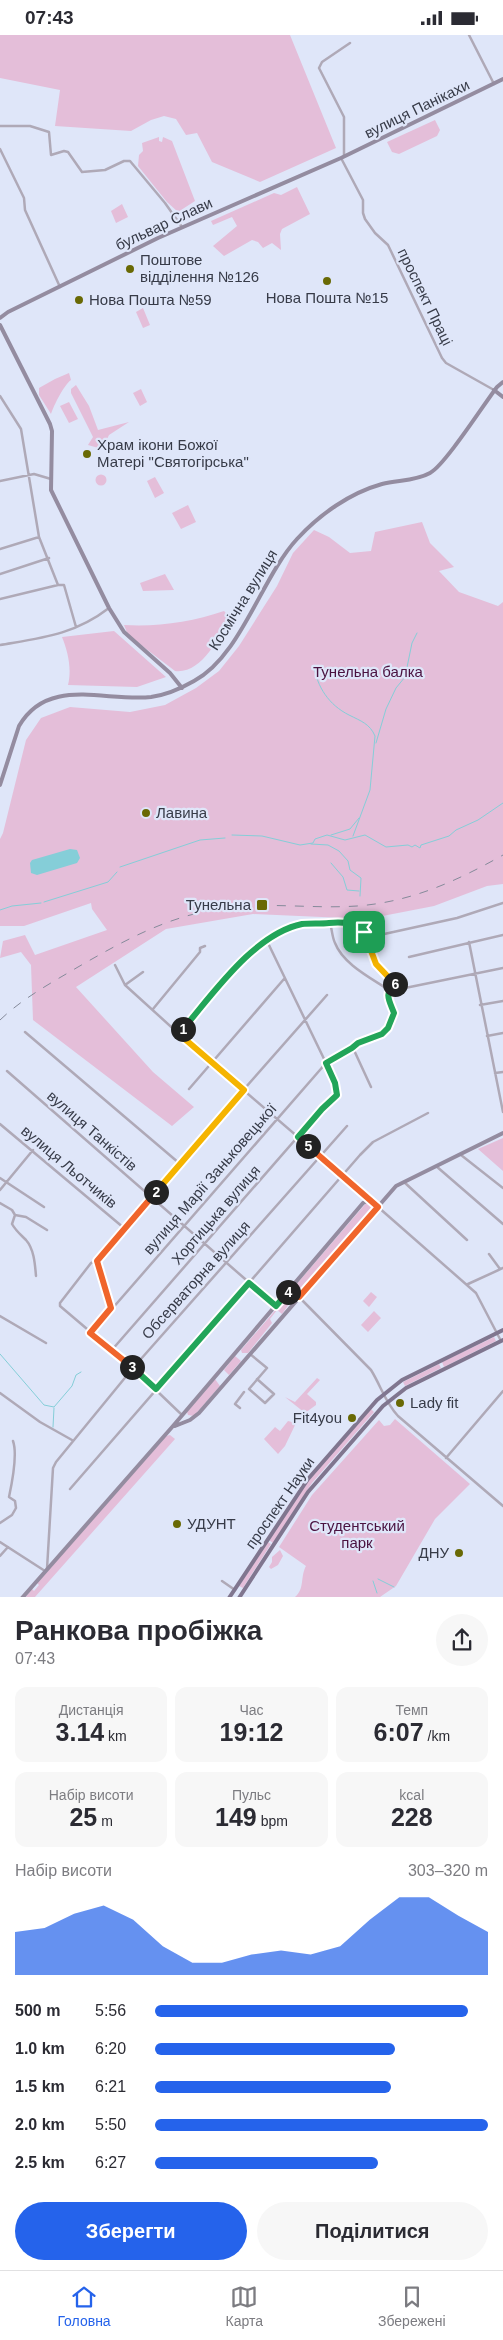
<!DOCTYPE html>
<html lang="uk">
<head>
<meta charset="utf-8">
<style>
	:root { --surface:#fff; --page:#f7f7f7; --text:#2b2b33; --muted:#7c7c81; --line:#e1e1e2; --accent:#2563eb }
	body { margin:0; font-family:Arial,sans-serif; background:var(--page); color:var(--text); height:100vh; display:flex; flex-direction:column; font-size:19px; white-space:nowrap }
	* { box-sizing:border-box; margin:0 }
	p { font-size:16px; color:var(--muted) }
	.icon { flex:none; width:28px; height:28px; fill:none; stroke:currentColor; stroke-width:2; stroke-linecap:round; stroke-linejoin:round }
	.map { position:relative; height:1562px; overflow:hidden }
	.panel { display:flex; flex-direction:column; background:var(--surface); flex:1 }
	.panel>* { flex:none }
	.pin { position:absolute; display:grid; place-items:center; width:42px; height:42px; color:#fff; margin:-21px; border-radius:10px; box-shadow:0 2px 8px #0006 }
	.km { position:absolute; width:25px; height:25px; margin:-12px; border-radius:50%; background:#222; color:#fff; font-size:14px; line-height:25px; text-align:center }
	.round { display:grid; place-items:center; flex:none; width:52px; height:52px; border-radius:26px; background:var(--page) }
	.overview { display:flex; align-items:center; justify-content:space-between; height:85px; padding:0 15px }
	h1 { font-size:28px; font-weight:600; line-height:38px }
	.stats { display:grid; grid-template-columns:repeat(3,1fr); gap:8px; height:85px; padding:5px 15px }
	.stats div { display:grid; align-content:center; border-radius:12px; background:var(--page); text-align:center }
	.stats b { font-size:25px; font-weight:600 }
	.stats small { font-size:14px; font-weight:400 }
	.stats p { font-size:14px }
	.chart { height:140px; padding:10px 15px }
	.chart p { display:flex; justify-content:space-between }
	.chart svg { width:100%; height:90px; margin-top:5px; fill:var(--accent); opacity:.7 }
	.primary-button { display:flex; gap:10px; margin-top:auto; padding:10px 15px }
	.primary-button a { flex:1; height:58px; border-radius:30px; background:var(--accent); color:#fff; font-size:20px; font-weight:600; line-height:58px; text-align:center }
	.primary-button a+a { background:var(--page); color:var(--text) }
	ul { padding:0 15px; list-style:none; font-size:16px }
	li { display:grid; grid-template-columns:80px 60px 1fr; align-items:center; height:38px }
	li i { height:12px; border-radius:6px; background:var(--accent) }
	.status { display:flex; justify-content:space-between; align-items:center; height:35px; padding:0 25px; background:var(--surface); direction:ltr }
	.status svg { height:14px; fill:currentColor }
	.menu { display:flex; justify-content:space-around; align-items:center; height:70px; border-top:1px solid var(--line); background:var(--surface); font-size:14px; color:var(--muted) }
	.menu a { display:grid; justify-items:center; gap:2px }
	.menu .selected { color:var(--accent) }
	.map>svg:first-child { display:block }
	.green { fill:#e4bed9 }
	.water { fill:#85ced8 }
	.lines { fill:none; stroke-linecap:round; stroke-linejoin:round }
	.stream { stroke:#85ced8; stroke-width:1 }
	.street { stroke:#afa9b7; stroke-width:2.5 }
	.secondary { stroke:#948ca0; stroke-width:4 }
	.primary { stroke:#80768f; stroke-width:4 }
	.rail { stroke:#858a9a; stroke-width:1; stroke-dasharray:9 9; stroke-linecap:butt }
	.split-1-casing { stroke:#fff; stroke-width:10 }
	.split-2-casing { stroke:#fff; stroke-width:10 }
	.split-3-casing { stroke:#fff; stroke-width:10 }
	.split-4-casing { stroke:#fff; stroke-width:10 }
	.split-5-casing { stroke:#fff; stroke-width:10 }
	.split-6-casing { stroke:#fff; stroke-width:10 }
	.split-7-casing { stroke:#fff; stroke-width:10 }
	.split-1 { stroke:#22a559; stroke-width:6 }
	.split-2 { stroke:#f5b400; stroke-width:6 }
	.split-3 { stroke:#f0652b; stroke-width:6 }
	.split-4 { stroke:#22a559; stroke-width:6 }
	.split-5 { stroke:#f0652b; stroke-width:6 }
	.split-6 { stroke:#22a559; stroke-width:6 }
	.split-7 { stroke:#f5b400; stroke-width:6 }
	.poi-dot { fill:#696905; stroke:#dfe6f9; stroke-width:2 }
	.labels { text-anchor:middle; stroke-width:4.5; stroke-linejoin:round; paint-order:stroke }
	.street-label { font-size:15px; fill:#373b48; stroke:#dfe6f9 }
	.poi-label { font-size:15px; fill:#373b48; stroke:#dfe6f9; text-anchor:start }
	.park-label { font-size:15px; fill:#4a1240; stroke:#dfe6f9 }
</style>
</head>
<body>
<div class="status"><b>07:43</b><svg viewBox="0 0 49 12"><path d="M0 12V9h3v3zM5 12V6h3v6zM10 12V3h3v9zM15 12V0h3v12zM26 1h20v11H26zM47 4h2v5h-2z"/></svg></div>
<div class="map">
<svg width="503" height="1563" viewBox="0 0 503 1563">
	<rect width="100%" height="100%" fill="#dfe6f9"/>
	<path class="green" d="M 0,0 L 290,0 L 336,113 L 260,147 L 212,127 L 197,98 L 186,100 L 176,84 L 164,81 L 151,85 L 131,96 L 55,91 L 60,55 L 0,43 Z
		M 435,85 L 440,95 L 437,101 L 399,119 L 392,117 L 387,107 Z
		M 159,102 L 159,106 L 162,107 L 163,102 L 172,106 L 195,166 L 178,177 L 167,167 L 138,131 L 139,120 L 143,116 L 142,108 Z
		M 297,152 L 310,179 L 282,194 L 280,199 L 281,215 L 272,208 L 263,213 L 258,207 L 252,205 L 224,221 L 213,211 L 237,191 L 232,182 L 213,190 L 211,186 L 274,158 L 281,160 Z
		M 122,169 L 128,182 L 116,188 L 111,176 Z
		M 143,273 L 150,290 L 143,293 L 136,277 Z
		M 69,338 L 71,345 C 64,350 54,370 51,379 L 39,360 L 39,353 L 55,344 Z
		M 76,350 L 89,371 L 98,395 L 129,387 L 109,400 L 102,414 L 88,410 L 93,402 L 71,358 L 71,354 Z
		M 141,354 L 147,367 L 140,371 L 133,358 Z
		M 69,367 L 78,384 L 69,388 L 60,371 Z
		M95.5 445a5.5 5.5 0 1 1 11 0a5.5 5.5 0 1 1-11 0Z
		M 155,442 L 164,458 L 155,463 L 147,446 Z
		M 188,470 L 196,487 L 181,494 L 172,478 Z
		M 422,487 L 430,508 L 454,532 L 439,536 L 459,557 L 498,571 L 503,567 L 503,849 L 487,851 L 434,871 L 367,884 L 253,879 L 166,894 L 76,952 L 153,1037 L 194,1072 L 172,1091 L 33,985 L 31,930 L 21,917 L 0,923 L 3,906 L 25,900 L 35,920 L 107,895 L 92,874 L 91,868 L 24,891 L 0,891 L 0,804 L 3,798 L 26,705 L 41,683 L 70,672 L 130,677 L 165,670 L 196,653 L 219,636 L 239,611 L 277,551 L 293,518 L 314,495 L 329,502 L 350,518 L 371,516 L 375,497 Z
		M 165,539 L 174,555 L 143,556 L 140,548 Z
		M 224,576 L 231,583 C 218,603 202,639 175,636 L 128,600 L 124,590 C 158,592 192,587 224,576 Z
		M 114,596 L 166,642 L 137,652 L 68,650 C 72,634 68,617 62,602 Z
		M 503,1103 L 503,1136 L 478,1114 Z
		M 367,1167 L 374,1171 L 373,1175 L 298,1259 L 294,1255 L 294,1252 Z
		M 371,1257 L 377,1262 L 369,1272 L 363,1266 Z
		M 290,1258 L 294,1262 L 282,1279 L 277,1275 L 270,1284 L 272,1288 L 248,1318 L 242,1318 L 241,1315 Z
		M 374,1276 L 381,1283 L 368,1297 L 361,1290 Z
		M 494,1302 L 496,1306 L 444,1332 L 442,1327 Z
		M 235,1321 L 241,1326 L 229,1340 L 224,1335 Z
		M 439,1329 L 441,1333 L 405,1351 L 403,1347 Z
		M 317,1343 L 320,1345 L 307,1359 L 316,1367 L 316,1370 L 305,1378 L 285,1362 L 295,1367 Z
		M 215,1344 L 220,1351 L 194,1381 L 188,1380 L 187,1377 Z
		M 371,1374 L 374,1377 L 312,1448 L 273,1508 L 269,1505 L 307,1447 Z
		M 395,1384 L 470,1449 L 435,1484 L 396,1551 L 380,1562 L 295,1562 C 305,1554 300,1542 306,1531 L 279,1512 L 312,1460 L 379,1385 L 384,1391 L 390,1390 Z
		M 288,1386 L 296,1388 L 285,1411 L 278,1419 L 264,1404 L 275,1392 L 280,1396 Z
		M 170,1400 L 175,1404 L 35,1562 L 25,1563 L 32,1554 L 34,1556 L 39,1550 L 37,1548 L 166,1401 Z
		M 268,1507 L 271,1509 L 243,1553 L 239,1551 Z
		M 280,1515 L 283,1521 L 278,1530 L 271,1534 L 269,1532 L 272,1527 L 272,1522 Z"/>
	<path class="water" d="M 70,814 L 77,815 L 80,823 L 77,828 L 37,840 L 31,838 L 30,828 L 32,825 Z"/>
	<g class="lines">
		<path class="stream" d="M 314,631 C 317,652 329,670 349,680 C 361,686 370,689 375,701 L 370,755 L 353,801
			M 376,708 L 386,674 L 396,653 L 405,642 L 412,608 L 417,598
			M 232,800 L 262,801 L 300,810 L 313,808 L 315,804 L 327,800 L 345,805 L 365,800 L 386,812 L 408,810 L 412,812 L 415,810 L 420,813 L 421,810 L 449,801 L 456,795 L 478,785 L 503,768
			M 331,800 L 350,794 L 359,783
			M 311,809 L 328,810 L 339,816 L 348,826 L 350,835 L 361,843 L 360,861
			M 331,828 L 343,842 L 347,855 L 359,856
			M 120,832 L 200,805 L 225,803
			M 44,867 L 108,847 L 117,837
			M 0,875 L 12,871 L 41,868
			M 360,890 L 361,880
			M 360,894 L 376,931 L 387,943 L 387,951
			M 0,1319 L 44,1370 L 54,1372 L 72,1351 L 76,1340 L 81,1337
			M 53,1392 L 54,1373
			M 378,1544 L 394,1552
			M 373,1546 L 377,1558"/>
		<path class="street" d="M 469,0 L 494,49
			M 0,91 L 30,91 L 49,97 L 51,120 L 64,116 L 68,117 L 82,137 L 105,135 L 124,126 L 130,126 L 165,168 L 182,192
			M 0,114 L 24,163 L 25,175 L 60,252
			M 344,121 L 344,82 L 319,33 L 322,27 L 350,8
			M 341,123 L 363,165 L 363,178 L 365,184 L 375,198 L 388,210 L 442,323 L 446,328 L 494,355
			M 0,361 L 21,394 L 39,502 L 58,550 L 64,550 L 76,592
			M 0,446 L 34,439 L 51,444
			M 0,514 L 39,502
			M 0,539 L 49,523
			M 0,564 L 58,550
			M 0,610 C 41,603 74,600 109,573
			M 330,888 C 332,894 332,902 335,908 C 343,929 371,943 389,955
			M 366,903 L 457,883 L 503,868
			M 469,907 L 503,1077
			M 409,922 L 503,900
			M 115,930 L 125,950 L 190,1009 L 370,1164
			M 125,950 L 143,937
			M 480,970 L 503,966
			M 153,974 L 200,917 L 200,913 L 205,911
			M 25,997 L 179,1128
			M 179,999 L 255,913 L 302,889 L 339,886 L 355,890 L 364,897 L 369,915 L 381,936 L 395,949 L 405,953 L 503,933
			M 487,1001 L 503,998
			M 353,1013 L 371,1052
			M 7,1036 L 276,1271
			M 495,1038 L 503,1037
			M 189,1054 L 284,944
			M 0,1089 L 124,1193
			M 461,1120 L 503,1153
			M 436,1131 L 503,1189
			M 0,1143 L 44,1172
			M 404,1147 L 467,1205
			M 0,1155 L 33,1115
			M 0,1168 L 12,1175 L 15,1180 L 26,1182 L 47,1195
			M 378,1172 L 476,1258 L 501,1306
			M 15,1180 L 12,1189 C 16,1196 20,1199 26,1205 C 34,1214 35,1229 36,1241
			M 489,1219 L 500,1234
			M 97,1226 L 91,1228 L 60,1268 L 60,1271 L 133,1333 L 182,1380
			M 468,1249 L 503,1233
			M 289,1256 L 299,1262 L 371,1335 C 381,1351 385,1367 398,1381 L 503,1471
			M 111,1273 L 97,1226 L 179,1128 L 327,960
			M 0,1281 L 46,1308
			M 91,1298 L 326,1028 L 352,1013 L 358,1008 L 382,999 L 388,993 L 394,978 C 390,967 383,957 395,949
			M 111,1316 L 322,1074 L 337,1060 L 335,1048 L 326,1028 L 267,906
			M 250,1319 L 267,1333 L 249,1354 L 265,1368 L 274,1359 L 257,1344
			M 0,1358 L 40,1387 L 72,1405
			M 240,1373 L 235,1369 L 244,1357
			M 446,1423 L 503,1356
			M 70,1454 L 360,1120 L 373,1107 L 428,1078
			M 0,1488 L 12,1480 L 16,1473 L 15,1466 L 9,1462 C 12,1448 18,1420 13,1406
			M 0,1507 L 45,1536
			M 0,1521 L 8,1512
			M 47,1534 L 53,1433 L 56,1427 L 133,1333 L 347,1091
			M 222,1546 L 235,1555"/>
		<path class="secondary" d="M 0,283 L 8,277 L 158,203 L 341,123 L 503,44
			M 0,290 L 50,389 L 52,396 L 51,455 L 109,573 L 124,597 L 170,638 L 182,653
			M 494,355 L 503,362
			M 0,750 L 19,691 C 48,641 105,667 151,662 C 166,660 180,654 194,646 C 241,621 261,543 297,504 C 320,479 350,458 382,449 C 398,445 416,446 430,438 C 445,430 484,369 497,352 L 503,347
			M 175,1391 L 190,1385 L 199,1378 L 396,1151 L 503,1098
			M 22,1563 L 173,1391 L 363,1168 L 370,1164 L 378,1172"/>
		<path class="primary" d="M 229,1563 L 308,1444 L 377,1365 L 402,1345 L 503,1295
			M 239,1563 L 308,1457 L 383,1371 L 406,1353 L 503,1305"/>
		<path class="rail" d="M 0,985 C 23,963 51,948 78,932 C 125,905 170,880 225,873 C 269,867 313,874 357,871 C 411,867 457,846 503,820"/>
	</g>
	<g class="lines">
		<defs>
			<path id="split-1" d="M 183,994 C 213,959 254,899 302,889 C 311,888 320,889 329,888 C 342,887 354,887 364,897"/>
			<path id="split-2" d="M 156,1157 L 244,1055 L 179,999 L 183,994"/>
			<path id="split-3" d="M 132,1332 L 90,1298 L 111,1273 L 97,1226 L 156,1157"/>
			<path id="split-4" d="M 132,1332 L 156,1354 L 249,1248 L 276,1271 L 288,1257"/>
			<path id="split-5" d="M 288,1257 L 289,1256 L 299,1262 L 378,1172 L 308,1111"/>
			<path id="split-6" d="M 308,1111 L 298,1102 L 322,1074 L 337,1060 L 335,1048 L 326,1028 L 352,1013 L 358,1008 L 382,999 L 388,993 L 394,978 C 390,967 383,958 395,949"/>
			<path id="split-7" d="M 364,897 L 376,929 L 395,949"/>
		</defs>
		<use href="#split-1" class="split-1-casing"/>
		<use href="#split-2" class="split-2-casing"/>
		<use href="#split-3" class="split-3-casing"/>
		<use href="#split-4" class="split-4-casing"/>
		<use href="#split-5" class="split-5-casing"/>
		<use href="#split-6" class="split-6-casing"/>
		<use href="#split-7" class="split-7-casing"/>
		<use href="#split-1" class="split-1"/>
		<use href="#split-2" class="split-2"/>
		<use href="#split-3" class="split-3"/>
		<use href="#split-4" class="split-4"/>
		<use href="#split-5" class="split-5"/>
		<use href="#split-6" class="split-6"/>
		<use href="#split-7" class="split-7"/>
	</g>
	<g class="poi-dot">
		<circle cx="130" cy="234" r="5"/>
		<circle cx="327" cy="246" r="5"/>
		<circle cx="79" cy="265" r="5"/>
		<circle cx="87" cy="419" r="5"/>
		<circle cx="146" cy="778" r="5"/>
		<rect x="256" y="864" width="12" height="12" rx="2.5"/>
		<circle cx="400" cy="1368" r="5"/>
		<circle cx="352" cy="1383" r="5"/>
		<circle cx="177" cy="1489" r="5"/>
		<circle cx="459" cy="1518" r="5"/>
	</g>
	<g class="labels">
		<g class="street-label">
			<text transform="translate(417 74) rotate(-26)" y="5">вулиця Панікахи</text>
			<text transform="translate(164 189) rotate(-25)" y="5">бульвар Слави</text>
			<text transform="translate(425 262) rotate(64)" y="5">проспект Праці</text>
			<text transform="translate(243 565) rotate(-58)" y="5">Космічна вулиця</text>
			<text transform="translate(92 1096) rotate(41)" y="5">вулиця Танкістів</text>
			<text transform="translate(69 1132) rotate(40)" y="5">вулиця Льотчиків</text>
			<text transform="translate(210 1144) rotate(-49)" y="5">вулиця Марії Заньковецької</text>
			<text transform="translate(216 1180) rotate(-49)" y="5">Хортицька вулиця</text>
			<text transform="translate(196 1245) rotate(-48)" y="5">Обсерваторна вулиця</text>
			<text transform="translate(280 1468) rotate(-55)" y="5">проспект Науки</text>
		</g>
		<g class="poi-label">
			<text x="140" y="230">Поштове<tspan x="140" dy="17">відділення №126</tspan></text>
			<text x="327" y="268" text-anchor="middle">Нова Пошта №15</text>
			<text x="89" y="270">Нова Пошта №59</text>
			<text x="97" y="415">Храм ікони Божої<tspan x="97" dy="17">Матері "Святогірська"</tspan></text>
			<text x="156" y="783">Лавина</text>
			<text x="251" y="875" text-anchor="end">Тунельна</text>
			<text x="410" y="1373">Lady fit</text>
			<text x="342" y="1388" text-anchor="end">Fit4you</text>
			<text x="187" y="1494">УДУНТ</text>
			<text x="449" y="1523" text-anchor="end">ДНУ</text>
		</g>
		<g class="park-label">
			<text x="368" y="642">Тунельна балка</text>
			<text x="357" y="1496">Студентський<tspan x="357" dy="17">парк</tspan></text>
		</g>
	</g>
</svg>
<div class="pin" style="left:364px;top:897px;background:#1e9e55"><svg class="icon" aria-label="arrive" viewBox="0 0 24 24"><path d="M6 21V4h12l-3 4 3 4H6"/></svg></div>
<b class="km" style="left:183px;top:994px">1</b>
<b class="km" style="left:156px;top:1157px">2</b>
<b class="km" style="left:132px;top:1332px">3</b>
<b class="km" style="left:288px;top:1257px">4</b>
<b class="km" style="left:308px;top:1111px">5</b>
<b class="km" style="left:395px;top:949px">6</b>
</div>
<section class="panel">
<div class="overview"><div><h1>Ранкова пробіжка</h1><p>07:43</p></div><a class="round"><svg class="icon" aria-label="share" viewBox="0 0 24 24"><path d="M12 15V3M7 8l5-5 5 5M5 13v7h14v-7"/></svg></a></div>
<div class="stats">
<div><p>Дистанція</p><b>3.14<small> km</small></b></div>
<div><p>Час</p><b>19:12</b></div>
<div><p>Темп</p><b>6:07<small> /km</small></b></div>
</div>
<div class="stats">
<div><p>Набір висоти</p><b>25<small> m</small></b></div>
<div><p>Пульс</p><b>149<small> bpm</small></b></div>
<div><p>kcal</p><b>228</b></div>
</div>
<div class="chart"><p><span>Набір висоти</span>303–320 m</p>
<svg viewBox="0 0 160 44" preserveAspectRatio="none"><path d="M0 44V23L10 21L20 14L30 10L40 17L50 30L60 38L70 38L80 34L90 32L100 34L110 30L120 17L130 6L140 6L150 15L160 23V44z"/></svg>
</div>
<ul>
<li><b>500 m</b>5:56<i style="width:94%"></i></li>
<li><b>1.0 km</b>6:20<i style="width:72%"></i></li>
<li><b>1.5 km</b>6:21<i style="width:71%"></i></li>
<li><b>2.0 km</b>5:50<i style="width:100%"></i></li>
<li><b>2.5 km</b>6:27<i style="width:67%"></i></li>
</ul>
<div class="primary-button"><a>Зберегти</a><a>Поділитися</a></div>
</section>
<nav class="menu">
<a class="selected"><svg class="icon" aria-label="home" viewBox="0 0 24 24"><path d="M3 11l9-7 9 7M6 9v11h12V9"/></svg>Головна</a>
<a><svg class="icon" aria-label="map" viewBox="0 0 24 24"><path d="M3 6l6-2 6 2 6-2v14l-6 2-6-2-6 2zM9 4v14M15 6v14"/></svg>Карта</a>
<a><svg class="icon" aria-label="saved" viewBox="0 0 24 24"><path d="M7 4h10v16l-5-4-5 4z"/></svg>Збережені</a>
</nav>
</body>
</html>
